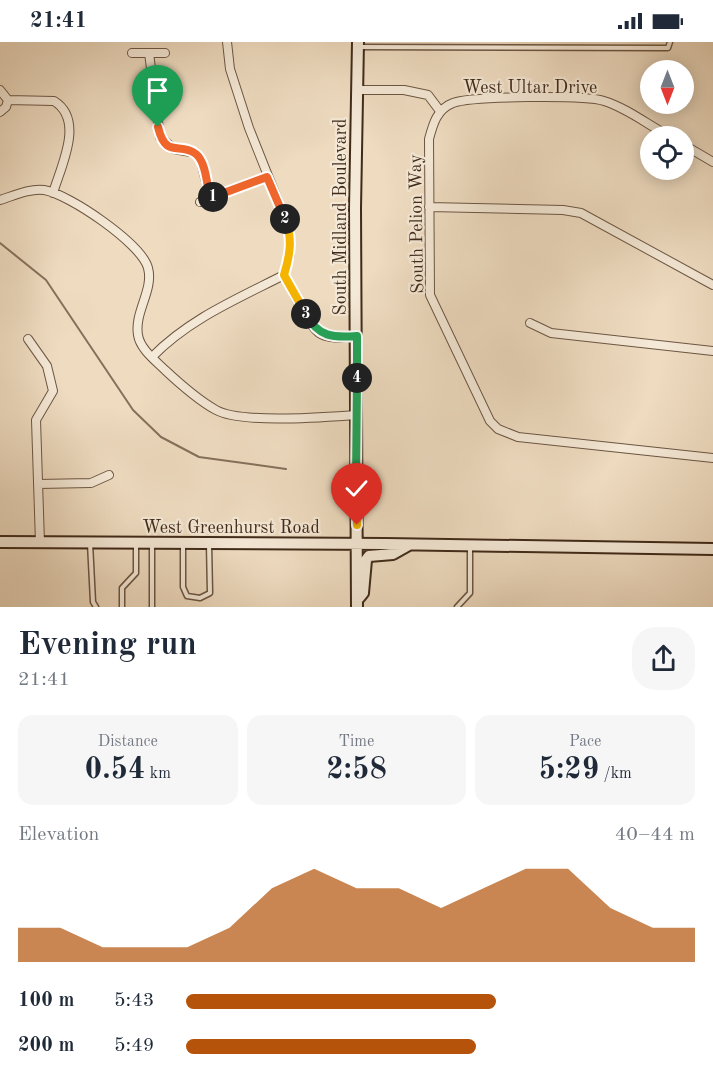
<!DOCTYPE html>
<html lang="en">
<head>
<meta charset="utf-8">
<style>
	:root { --surface:#fff; --page:#f6f6f7; --text:#1f2937; --muted:#747a83; --accent:#b45309 }
	body { margin:0; font-family:"Old Standard TT",serif; background:var(--page); color:var(--text); height:100vh; display:flex; flex-direction:column; font-size:22px; white-space:nowrap }
	* { box-sizing:border-box; margin:0 }
	p { font-size:20px; color:var(--muted) }
	.icon { flex:none; width:33px; height:33px; fill:none; stroke:currentColor; stroke-width:2; stroke-linecap:round; stroke-linejoin:round }
	.map { position:relative; height:565px; overflow:hidden }
	.details { display:flex; flex-direction:column; background:var(--surface); flex:1 }
	.details>* { flex:none }
	.needle { width:39px; rotate:180deg }
	.controls { position:absolute; left:640px; top:18px; display:grid; gap:12px }
	.controls a { display:grid; place-items:center; width:54px; height:54px; border-radius:50%; background:var(--surface); box-shadow:0 3px 15px #0003; font-size:30px }
	.pin { position:absolute; display:grid; place-items:center; width:51px; height:51px; color:#fff; margin:-62px -26px; border-radius:50% 50% 50% 0; rotate:-45deg; box-shadow:0 0 6px #0007 }
	.pin .icon { rotate:45deg }
	.km { position:absolute; width:30px; height:30px; margin:-15px; border-radius:50%; background:#222; color:#fff; font-size:16px; line-height:30px; text-align:center }
	.round { display:grid; place-items:center; flex:none; width:63px; height:63px; border-radius:24px; background:var(--page) }
	.overview { display:flex; align-items:center; justify-content:space-between; height:102px; padding:0 18px }
	h1 { font-size:33px; font-weight:800; line-height:45px }
	.metrics { display:grid; grid-template-columns:repeat(3,1fr); gap:9px; height:102px; padding:6px 18px }
	.metrics div { display:grid; align-content:center; border-radius:15px; background:var(--page); text-align:center }
	.metrics b { font-size:30px; font-weight:800 }
	.metrics small { font-size:16px; font-weight:400 }
	.metrics p { font-size:16px }
	.chart { height:168px; padding:12px 18px }
	.chart p { display:flex; justify-content:space-between }
	.chart svg { width:100%; height:108px; margin-top:6px; fill:var(--accent); opacity:.7 }
	ul { padding:0 18px; list-style:none; font-size:20px }
	li { display:grid; grid-template-columns:96px 72px 1fr; align-items:center; height:45px }
	li i { height:15px; border-radius:8px; background:var(--accent) }
	.status { display:flex; justify-content:space-between; align-items:center; height:42px; padding:0 30px; background:var(--surface); direction:ltr }
	.status svg { height:16px; fill:currentColor }
	.map>svg:first-child { display:block }
	.lines { fill:none; stroke-linecap:round; stroke-linejoin:round }
	.stream { stroke:#85705b; stroke-width:2 }
	.lane-casing { stroke:#6c5643; stroke-width:7 }
	.street-casing { stroke:#6c5643; stroke-width:10 }
	.secondary-casing { stroke:#402a19; stroke-width:14 }
	.lane { stroke:#f4e8d6; stroke-width:4 }
	.street { stroke:#f4e8d6; stroke-width:8 }
	.secondary { stroke:#f4e8d6; stroke-width:10 }
	.split-1-casing { stroke:#fff; stroke-width:12 }
	.split-2-casing { stroke:#fff; stroke-width:12 }
	.split-3-casing { stroke:#fff; stroke-width:12 }
	.split-4-casing { stroke:#fff; stroke-width:12 }
	.split-5-casing { stroke:#fff; stroke-width:12 }
	.split-6-casing { stroke:#fff; stroke-width:12 }
	.split-1 { stroke:#f0652b; stroke-width:8 }
	.split-2 { stroke:#f0652b; stroke-width:8 }
	.split-3 { stroke:#f5b400; stroke-width:8 }
	.split-4 { stroke:#22a559; stroke-width:8 }
	.split-5 { stroke:#22a559; stroke-width:8 }
	.split-6 { stroke:#f5b400; stroke-width:8 }
	.labels { text-anchor:middle; stroke-width:4.5; stroke-linejoin:round; paint-order:stroke }
	.street-label { font-size:18px; fill:#402a19; stroke:#f4e8d6 }
</style>
</head>
<body>
<div class="status"><b>21:41</b><svg viewBox="0 0 49 12"><path d="M0 12V9h3v3zM5 12V6h3v6zM10 12V3h3v9zM15 12V0h3v12zM26 1h20v11H26zM47 4h2v5h-2z"/></svg></div>
<div class="map">
<svg width="713" height="565" viewBox="0 0 713 565">
	<rect width="100%" height="100%" fill="#eedbc0"/>
	<filter id="stains"><feTurbulence type="fractalNoise" baseFrequency=".00333" numOctaves="4"/><feColorMatrix values="0 0 0 0 .2 0 0 0 0 .09 0 0 0 0 .02 0 0 0 .5 -.17"/></filter>
	<radialGradient id="worn" r=".72"><stop offset=".6" stop-color="#630" stop-opacity="0"/><stop offset="1" stop-color="#630" stop-opacity=".3"/></radialGradient>
	<g class="lines">
		<path class="stream" d="M 0,201 L 46,238 L 133,368 L 161,395 L 199,415 L 286,427"/>
		<defs>
			<path id="lane" d="M 358,5 L 668,6 L 670,0
				M 90,501 L 93,560 L 96,565
				M 183,501 L 183,545 L 187,554 L 200,556 L 210,551 L 209,502
				M 122,565 L 122,546 L 136,531 L 136,502
				M 152,565 L 152,502
				M 457,565 L 470,551 L 470,505"/>
			<path id="street" d="M 132,11 L 165,11
				M 149,11 L 160,95 L 174,107 L 196,111 L 201,119 L 210,156
				M 0,48 L 8,58 L 6,65 L 0,70
				M 357,48 L 404,48 L 428,53 L 440,69
				M 8,58 L 54,59 C 85,78 61,124 53,151
				M 669,94 C 648,83 627,66 604,59 C 586,53 470,54 453,61 C 437,67 433,82 429,97 L 430,253 L 490,379 L 498,387 L 518,395 L 713,416
				M 684,103 L 713,120
				M 0,158 C 13,154 30,146 44,148 C 69,152 142,202 148,226 C 154,248 134,270 138,293 C 140,307 156,319 165,328 C 180,342 198,358 216,368 C 241,382 326,375 356,373
				M 200,160 L 267,135
				M 429,165 L 563,168 L 581,171 L 713,243
				M 284,233 C 293,249 306,280 319,291 C 329,298 345,295 357,294
				M 530,281 L 551,291 L 713,309
				M 28,297 L 47,324 L 53,349 L 36,378 L 40,501
				M 152,315 C 189,277 237,257 284,233 L 290,212 L 290,189 L 249,86 L 230,27 L 227,0
				M 38,442 L 91,441 L 109,433"/>
			<path id="secondary" d="M 0,500 L 386,502 L 713,507
				M 359,556 L 363,551 L 366,518 L 369,514 L 393,512 L 409,503
				M 357,565 L 355,166 L 358,0"/>
		</defs>
		<use href="#lane" class="lane-casing"/>
		<use href="#street" class="street-casing"/>
		<use href="#secondary" class="secondary-casing"/>
		<use href="#lane" class="lane"/>
		<use href="#street" class="street"/>
		<use href="#secondary" class="secondary"/>
	</g>
	<g class="lines">
		<defs>
			<path id="split-1" d="M 158,85 C 166,118 180,99 196,112 C 206,120 207,144 210,156 L 213,155"/>
			<path id="split-2" d="M 213,155 L 267,135 L 285,177"/>
			<path id="split-3" d="M 285,177 C 293,196 290,213 284,233 L 306,272"/>
			<path id="split-4" d="M 306,272 C 318,295 333,296 357,294 L 357,336"/>
			<path id="split-5" d="M 356,439 L 357,336"/>
			<path id="split-6" d="M 356,439 L 357,483"/>
		</defs>
		<use href="#split-1" class="split-1-casing"/>
		<use href="#split-2" class="split-2-casing"/>
		<use href="#split-3" class="split-3-casing"/>
		<use href="#split-4" class="split-4-casing"/>
		<use href="#split-5" class="split-5-casing"/>
		<use href="#split-6" class="split-6-casing"/>
		<use href="#split-1" class="split-1"/>
		<use href="#split-2" class="split-2"/>
		<use href="#split-3" class="split-3"/>
		<use href="#split-4" class="split-4"/>
		<use href="#split-5" class="split-5"/>
		<use href="#split-6" class="split-6"/>
	</g>
	<g class="labels">
		<g class="street-label">
			<text x="530" y="51">West Ultar Drive</text>
			<text transform="translate(340 175) rotate(-90)" y="6">South Midland Boulevard</text>
			<text transform="translate(416 182) rotate(-91)" y="6">South Pelion Way</text>
			<text x="231" y="491">West Greenhurst Road</text>
		</g>
	</g>
	<rect width="100%" height="100%" filter="url(#stains)"/>
	<rect width="100%" height="100%" fill="url(#worn)"/>
</svg>
<div class="controls">
<a><svg class="needle" viewBox="-14 -14 28 28"><path d="M0-13l5 13h-10z" fill="#e53935"/><path d="M0 13l5-13h-10z" fill="#747a83"/></svg></a>
<a><svg class="icon" aria-label="locate" viewBox="0 0 24 24"><circle cx="12" cy="12" r="6"/><path d="M12 2v4M12 18v4M2 12h4M18 12h4"/></svg></a>
</div>
<div class="pin" style="left:158px;top:85px;background:#1e9e55"><svg class="icon" aria-label="arrive" viewBox="0 0 24 24"><path d="M6 21V4h12l-3 4 3 4H6"/></svg></div>
<div class="pin" style="left:357px;top:483px;background:#d93025"><svg class="icon" aria-label="check" viewBox="0 0 24 24"><path d="M5 12l5 5 9-10"/></svg></div>
<b class="km" style="left:213px;top:155px">1</b>
<b class="km" style="left:285px;top:177px">2</b>
<b class="km" style="left:306px;top:272px">3</b>
<b class="km" style="left:357px;top:336px">4</b>
</div>
<section class="details">
<div class="overview"><div><h1>Evening run</h1><p>21:41</p></div><a class="round"><svg class="icon" aria-label="share" viewBox="0 0 24 24"><path d="M12 15V3M7 8l5-5 5 5M5 13v7h14v-7"/></svg></a></div>
<div class="metrics">
<div><p>Distance</p><b>0.54<small> km</small></b></div>
<div><p>Time</p><b>2:58</b></div>
<div><p>Pace</p><b>5:29<small> /km</small></b></div>
</div>
<div class="chart"><p><span>Elevation</span>40–44 m</p>
<svg viewBox="0 0 160 44" preserveAspectRatio="none"><path d="M0 44V30L10 30L20 38L30 38L40 38L50 30L60 14L70 6L80 14L90 14L100 22L110 14L120 6L130 6L140 22L150 30L160 30V44z"/></svg>
</div>
<ul>
<li><b>100 m</b>5:43<i style="width:61%"></i></li>
<li><b>200 m</b>5:49<i style="width:57%"></i></li>
</ul>
</section>
</body>
</html>
